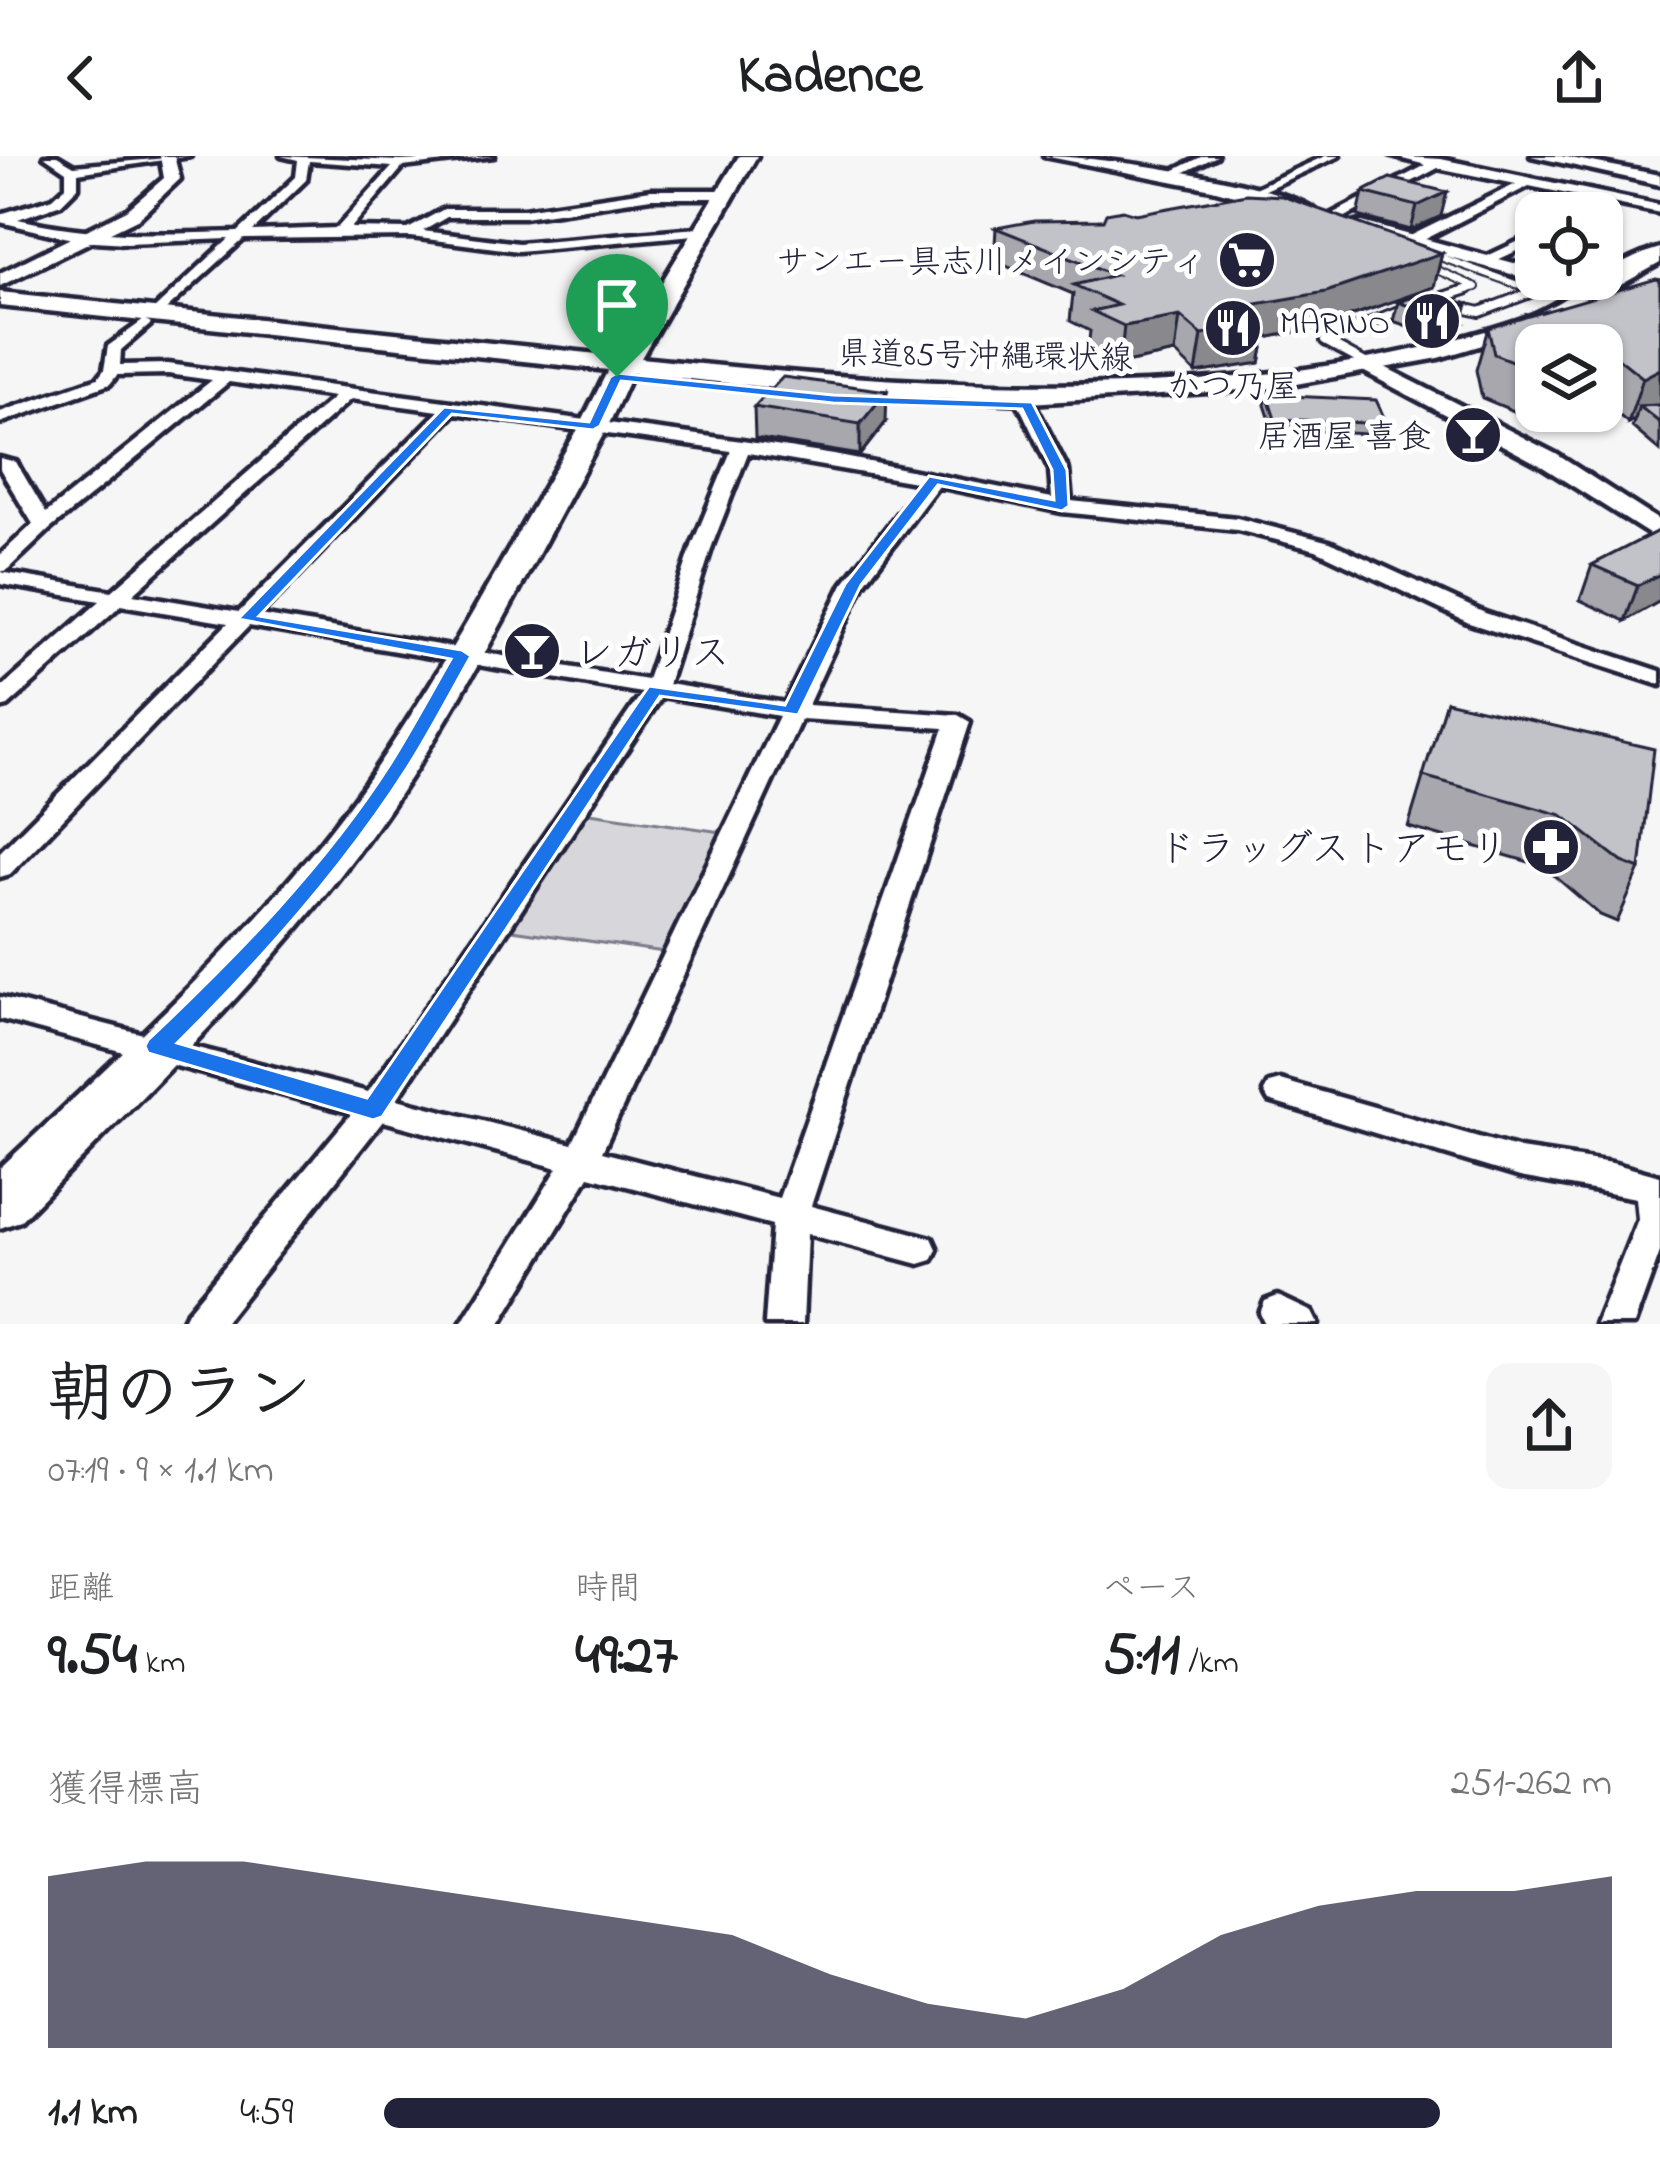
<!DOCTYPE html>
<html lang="ja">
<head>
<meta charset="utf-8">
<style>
	:root { --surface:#fff; --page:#f6f6f6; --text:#202124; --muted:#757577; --accent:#22223b }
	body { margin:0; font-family:"Indie Flower","Klee One",sans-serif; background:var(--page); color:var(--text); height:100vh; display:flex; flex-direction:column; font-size:45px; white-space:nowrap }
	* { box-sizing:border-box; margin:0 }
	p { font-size:39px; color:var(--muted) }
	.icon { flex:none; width:66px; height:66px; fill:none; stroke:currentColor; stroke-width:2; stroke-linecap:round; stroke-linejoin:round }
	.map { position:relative; height:1168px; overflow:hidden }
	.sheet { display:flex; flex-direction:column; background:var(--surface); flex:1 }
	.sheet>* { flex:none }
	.controls { position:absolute; left:1515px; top:36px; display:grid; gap:24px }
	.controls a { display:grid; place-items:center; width:108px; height:108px; border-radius:24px; background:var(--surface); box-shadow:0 3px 9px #0004; font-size:60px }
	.pin { position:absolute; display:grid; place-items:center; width:102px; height:102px; color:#fff; margin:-123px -51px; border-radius:50% 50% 50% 0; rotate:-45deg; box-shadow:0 0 12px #0007 }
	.pin .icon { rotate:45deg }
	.round { display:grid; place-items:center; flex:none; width:126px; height:126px; border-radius:24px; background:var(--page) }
	.summary { display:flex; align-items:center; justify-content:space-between; height:204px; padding:0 48px }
	h1 { font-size:66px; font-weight:700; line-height:90px }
	.metrics { display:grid; grid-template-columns:repeat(3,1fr); gap:18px; height:204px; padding:12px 48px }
	.metrics div { display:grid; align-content:center }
	.metrics b { font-size:60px; font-weight:700 }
	.metrics small { font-size:33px; font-weight:400 }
	.metrics p { font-size:33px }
	.chart { height:336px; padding:24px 48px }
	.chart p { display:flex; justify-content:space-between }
	.chart svg { width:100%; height:216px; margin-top:12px; fill:var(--accent); opacity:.7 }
	ul { padding:0 48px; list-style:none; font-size:39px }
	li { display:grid; grid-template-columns:192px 144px 1fr; align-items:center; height:90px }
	li i { height:30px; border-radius:15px; background:var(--accent) }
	header { display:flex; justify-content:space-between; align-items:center; height:156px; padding:0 48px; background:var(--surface); font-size:54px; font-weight:700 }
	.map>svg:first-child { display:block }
	.green { fill:#d7d7db; stroke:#7c7c8b; stroke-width:3 }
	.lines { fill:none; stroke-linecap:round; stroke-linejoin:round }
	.lane-far1-casing { stroke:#22223b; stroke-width:10 }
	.lane-casing { stroke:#22223b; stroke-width:14 }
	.street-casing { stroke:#22223b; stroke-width:9 }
	.secondary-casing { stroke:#22223b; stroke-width:9 }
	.primary-casing { stroke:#22223b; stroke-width:9 }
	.lane-far1 { stroke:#fff; stroke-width:6 }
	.lane { stroke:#fff; stroke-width:8 }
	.street { fill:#fff; fill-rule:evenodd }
	.secondary { fill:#fff; fill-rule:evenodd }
	.primary { fill:#fff; fill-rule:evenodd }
	.wall { fill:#a7a7ad; stroke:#22223b; stroke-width:3 }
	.shaded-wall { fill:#88888d; stroke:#22223b; stroke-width:3 }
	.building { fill:#c2c2c9; stroke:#22223b; stroke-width:3 }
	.route { fill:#1a73e8; stroke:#fff; stroke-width:3; fill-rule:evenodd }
	.labels { text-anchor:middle; stroke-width:10; stroke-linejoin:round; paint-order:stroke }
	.far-poi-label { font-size:33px; fill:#22223b; stroke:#fff; text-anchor:end }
	.far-street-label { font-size:33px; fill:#22223b; stroke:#fff }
	.poi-label { font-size:39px; fill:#22223b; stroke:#fff; text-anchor:start }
</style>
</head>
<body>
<header><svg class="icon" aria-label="back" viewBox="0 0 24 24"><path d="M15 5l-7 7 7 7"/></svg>Kadence<svg class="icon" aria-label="share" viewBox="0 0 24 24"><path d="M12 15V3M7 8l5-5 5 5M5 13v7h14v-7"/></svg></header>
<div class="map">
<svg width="1660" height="1168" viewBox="0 0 1660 1168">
	<rect width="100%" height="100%" fill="#f6f6f7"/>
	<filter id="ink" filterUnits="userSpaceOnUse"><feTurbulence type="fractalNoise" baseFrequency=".00833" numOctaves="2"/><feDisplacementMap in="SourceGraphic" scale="24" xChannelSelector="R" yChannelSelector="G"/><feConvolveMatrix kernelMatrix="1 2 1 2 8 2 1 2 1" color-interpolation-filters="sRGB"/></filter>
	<g filter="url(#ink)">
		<path class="green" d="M 576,655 L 735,678 L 678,798 L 499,772 Z"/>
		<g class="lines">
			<defs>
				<path id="lane-far1" d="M 1426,96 L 1535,135 L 1531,136
					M 1423,108 L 1476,131 L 1459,136"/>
				<path id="lane" d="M 1431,145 L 1468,133
					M 1454,150 L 1480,156 L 1535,135 L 1530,133
					M 1369,209 L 1325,185 L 1411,150"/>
				<path id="street" d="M 44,0 L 57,0 L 74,10 L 190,0 L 78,17 L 78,31 L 61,48 L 18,63 C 97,81 158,78 238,76 L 296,21 L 298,4 L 281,0 L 400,5 L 494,0 L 403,11 L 351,72 L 408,73 L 444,53 L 524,53 L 651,34 L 726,34 L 732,38 L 726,42 L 651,42 L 524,61 L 447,61 L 423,75 L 518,87 L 709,71 L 711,74 L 705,78 L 518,95 L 411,81 L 244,83 L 157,162 L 150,158 L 152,155 L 229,83 L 127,87 L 77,84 L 0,66 L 0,58 L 53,42 L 66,30 L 66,15 ZM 309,5 L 392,11 L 337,72 L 253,75 L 306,24 Z
					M 1203,0 L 1217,0 L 1177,20 L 1167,18 Z
					M 1325,0 L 1339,0 L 1258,37 L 1248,35 Z
					M 1391,0 L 1441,3 L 1660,49 L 1660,57 L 1529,30 L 1416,88 L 1406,88 L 1406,82 L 1516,28 L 1438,12 L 1336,66 L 1328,66 L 1328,60 L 1426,9 Z
					M 1536,77 L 1536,86 L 1493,106 L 1481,103 Z
					M 144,164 L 151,168 L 121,194 L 120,209 L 168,208 L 742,285 L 834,299 L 1052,342 L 1050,314 L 1019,249 L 1027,244 L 1035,249 L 1068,314 L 1071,345 L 1237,362 L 1330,386 L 1485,457 L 1660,515 L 1660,529 L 1469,467 L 1316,394 L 1237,374 L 1062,356 L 938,330 L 863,429 L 808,549 L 958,559 L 970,566 L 811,1050 L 932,1082 L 937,1093 L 932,1104 L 919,1108 L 807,1078 L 803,1168 L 765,1168 L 772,1069 L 589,1020 L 500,1168 L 461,1168 L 558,1012 L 383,965 L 223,1168 L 181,1168 L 187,1156 L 352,957 L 0,863 L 0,841 L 368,936 L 642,537 L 249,470 L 10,718 L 0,721 L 0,696 L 228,467 L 121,449 L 8,550 L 0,552 L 0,533 L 100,445 L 0,428 L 0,399 L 33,368 L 0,313 L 0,302 L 16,306 L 46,357 L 212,224 L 168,218 L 117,219 L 110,228 L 0,267 L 0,256 L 98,222 L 104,214 L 108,190 ZM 229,226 L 334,241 L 112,435 L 0,416 L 7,414 L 50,373 ZM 351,243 L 439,255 L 239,456 L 133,438 ZM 455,257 L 731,295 L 693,387 L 647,524 L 260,459 ZM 748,297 L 921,327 L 843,428 L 785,547 L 668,528 L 713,387 ZM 662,540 L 779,560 L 572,988 L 397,943 ZM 801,563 L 944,572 L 779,1042 L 602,996 Z
					M 1280,924 L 1520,993 L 1612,1007 L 1660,1020 L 1660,1096 L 1634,1168 L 1596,1168 L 1638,1063 L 1636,1042 L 1520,1021 L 1269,945 L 1264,936 L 1269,927 Z
					M 1278,1140 L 1312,1156 L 1318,1168 L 1265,1168 L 1260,1157 L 1265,1145 Z"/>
				<path id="secondary" d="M 160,0 L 174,0 L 180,23 L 139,62 L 0,130 L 0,117 L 127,54 L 164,22 Z
					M 1044,0 C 1099,0 1273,25 1315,54 L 1307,59 L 1212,33 Z
					M 1531,0 L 1561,0 L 1660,19 L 1660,29 Z
					M 1362,66 L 1536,113 L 1536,123 L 1568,123 L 1660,152 L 1660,164 L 1540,124 L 1529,123 L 1356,75 L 1356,67 Z
					M 1369,203 L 1556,298 L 1660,365 L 1660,385 L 1538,308 L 1361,214 L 1358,209 Z"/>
				<path id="primary" d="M 739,0 L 757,0 L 641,202 C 901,229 1180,251 1437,188 C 1468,180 1503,171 1533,159 C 1578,140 1613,105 1660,92 L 1660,107 L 1549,169 L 1439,202 L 1274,232 L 1029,247 L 841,239 L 632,217 L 608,270 C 531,407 462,554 370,680 C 267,821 141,941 20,1065 L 0,1072 L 0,1012 C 119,899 242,790 342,659 C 433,539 503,399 580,270 L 608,214 L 0,150 L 0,136 L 617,200 Z"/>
			</defs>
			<use href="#lane-far1" class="lane-far1-casing"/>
			<use href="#lane" class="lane-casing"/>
			<use href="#street" class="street-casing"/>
			<use href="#secondary" class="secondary-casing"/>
			<use href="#primary" class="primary-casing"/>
			<use href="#lane-far1" class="lane-far1"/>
			<use href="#lane" class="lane"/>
			<use href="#street" class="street"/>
			<use href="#secondary" class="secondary"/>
			<use href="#primary" class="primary"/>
		</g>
		<path class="wall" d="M 1390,22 L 1441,60 L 1411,74 L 1358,60 L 1363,36 Z
			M 1136,58 L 1442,97 L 1434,131 L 1319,171 L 1265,182 L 1260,207 L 1196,217 L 1175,197 L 1120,208 L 1088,192 L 1090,175 L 1070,165 L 1073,138 L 994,105 L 996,72 L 1103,64 Z
			M 1660,124 L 1660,295 L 1632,271 L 1635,263 L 1628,267 L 1602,245 L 1602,189 L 1516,256 L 1482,242 L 1476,214 L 1488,172 Z
			M 1398,146 L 1463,167 L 1430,178 L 1393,165 Z
			M 1267,239 L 1387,268 L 1385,279 L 1273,273 L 1265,249 Z
			M 754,251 L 886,266 L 860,299 L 755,282 Z
			M 1660,374 L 1660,445 L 1625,465 L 1580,444 L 1592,409 Z
			M 1446,545 L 1640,713 L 1617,766 L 1600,759 L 1543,710 L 1408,671 Z"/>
		<path class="shaded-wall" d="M 1447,36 L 1441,60 L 1411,74 L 1417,50 Z
			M 1442,97 L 1434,131 L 1319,171 L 1265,182 L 1260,207 L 1196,217 L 1202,179 L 1222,154 Z
			M 1468,148 L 1463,167 L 1430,178 L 1435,159 Z
			M 1180,160 L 1175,197 L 1120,208 L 1124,170 Z
			M 1617,201 L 1603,245 L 1602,245 L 1602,203 Z
			M 1536,211 L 1536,254 L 1516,256 L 1529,212 Z
			M 1660,213 L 1660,249 L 1639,250 L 1635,263 L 1628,267 L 1643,222 Z
			M 887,235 L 886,266 L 860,299 L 860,268 Z
			M 1660,418 L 1660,445 L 1625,465 L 1638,429 Z"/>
		<path class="building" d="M 1390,22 L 1447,36 L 1417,50 L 1363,36 Z
			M 1246,38 L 1282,40 L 1442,97 L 1326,136 L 1222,154 L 1267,170 L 1202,179 L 1180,160 L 1124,170 L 1092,155 L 1118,149 L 1074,129 L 1115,119 L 996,72 L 1034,65 L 1103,64 L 1106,57 L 1123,54 L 1136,58 Z
			M 1656,123 L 1660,124 L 1660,213 L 1643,222 L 1617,201 L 1602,203 L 1602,189 L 1536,189 L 1536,211 L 1529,212 L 1494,198 L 1488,172 Z
			M 1430,136 L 1468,148 L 1435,159 L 1398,146 Z
			M 783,221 L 887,235 L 860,268 L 754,251 Z
			M 1267,239 L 1376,244 L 1387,268 L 1275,263 Z
			M 1660,249 L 1660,267 L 1639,250 Z
			M 1660,374 L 1660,418 L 1638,429 L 1592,409 Z
			M 1446,545 L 1654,593 L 1640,713 L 1622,706 L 1562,659 L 1423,620 Z"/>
	</g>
	<path class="route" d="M 617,217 L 833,239 L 1032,246 L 1067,314 L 1069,350 L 1062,355 L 938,329 L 861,429 L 798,559 L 660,540 L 382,961 L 373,964 L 148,897 L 145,890 L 148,884 C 236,801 326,709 391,607 C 412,573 431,538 451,503 L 238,463 L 444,251 L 589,266 L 610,221 ZM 621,225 L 833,247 L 1022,253 L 1052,314 L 1054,344 L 929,320 L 845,428 L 785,549 L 649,530 L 367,942 L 177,887 C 261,804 343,712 407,612 C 430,576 450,537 471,500 L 462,494 L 259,460 L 452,258 L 593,274 L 600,270 Z"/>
	<defs>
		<symbol id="supermarket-disc" viewBox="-11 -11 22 22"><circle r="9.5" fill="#22223b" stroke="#fff"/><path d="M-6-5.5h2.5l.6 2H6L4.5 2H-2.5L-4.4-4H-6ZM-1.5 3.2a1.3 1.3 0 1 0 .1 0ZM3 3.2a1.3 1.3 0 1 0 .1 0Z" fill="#fff"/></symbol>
		<symbol id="restaurant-disc" viewBox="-11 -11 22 22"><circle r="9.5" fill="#22223b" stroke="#fff"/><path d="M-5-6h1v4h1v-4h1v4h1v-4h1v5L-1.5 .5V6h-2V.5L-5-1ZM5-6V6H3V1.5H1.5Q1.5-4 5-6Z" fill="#fff"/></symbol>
		<symbol id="bar-disc" viewBox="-11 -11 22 22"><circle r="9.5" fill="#22223b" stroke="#fff"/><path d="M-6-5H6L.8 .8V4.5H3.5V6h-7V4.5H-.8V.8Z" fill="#fff"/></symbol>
		<symbol id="pharmacy-disc" viewBox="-11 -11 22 22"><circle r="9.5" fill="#22223b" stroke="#fff"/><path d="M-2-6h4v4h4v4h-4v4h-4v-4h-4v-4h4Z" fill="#fff"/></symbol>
	</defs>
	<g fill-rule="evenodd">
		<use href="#supermarket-disc" x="1214" y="71" width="66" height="66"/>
		<use href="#restaurant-disc" x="1399" y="132" width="66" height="66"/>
		<use href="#restaurant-disc" x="1200" y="139" width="66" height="66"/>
		<use href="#bar-disc" x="1440" y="246" width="66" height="66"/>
		<use href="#bar-disc" x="499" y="462" width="66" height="66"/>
		<use href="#pharmacy-disc" x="1518" y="658" width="66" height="66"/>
	</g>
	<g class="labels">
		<g class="far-poi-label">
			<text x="1205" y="116">サンエー具志川メインシティ</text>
			<text x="1390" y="177">MARINO</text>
			<text x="1233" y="241" text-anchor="middle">かつ乃屋</text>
			<text x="1431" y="291">居酒屋 喜食</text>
		</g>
		<g class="far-street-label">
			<text transform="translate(985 198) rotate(1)" y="12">県道85号沖縄環状線</text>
		</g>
		<g class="poi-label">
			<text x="574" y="509">レガリス</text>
			<text x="1509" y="705" text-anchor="end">ドラッグストアモリ</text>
		</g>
	</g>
</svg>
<div class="controls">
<a><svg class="icon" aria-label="locate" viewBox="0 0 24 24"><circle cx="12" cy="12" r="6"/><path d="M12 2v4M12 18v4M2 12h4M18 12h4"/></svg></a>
<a><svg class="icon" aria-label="layers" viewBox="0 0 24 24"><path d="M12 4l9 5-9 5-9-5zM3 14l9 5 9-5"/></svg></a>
</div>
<div class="pin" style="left:617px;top:221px;background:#1e9e55"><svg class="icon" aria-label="arrive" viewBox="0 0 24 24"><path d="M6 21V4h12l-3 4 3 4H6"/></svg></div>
</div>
<section class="sheet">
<div class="summary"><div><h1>朝のラン</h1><p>07:19 · 9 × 1.1 km</p></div><a class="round"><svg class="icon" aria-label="share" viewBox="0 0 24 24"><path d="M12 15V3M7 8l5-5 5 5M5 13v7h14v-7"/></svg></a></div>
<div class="metrics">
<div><p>距離</p><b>9.54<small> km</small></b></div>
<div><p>時間</p><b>49:27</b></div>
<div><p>ペース</p><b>5:11<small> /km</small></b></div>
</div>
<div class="chart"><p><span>獲得標高</span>251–262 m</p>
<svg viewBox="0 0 160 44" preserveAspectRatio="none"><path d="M0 44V9L10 6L20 6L30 9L40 12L50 15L60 18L70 21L80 29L90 35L100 38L110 32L120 21L130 15L140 12L150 12L160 9V44z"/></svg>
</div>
<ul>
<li><b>1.1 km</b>4:59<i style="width:86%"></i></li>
</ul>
</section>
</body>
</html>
